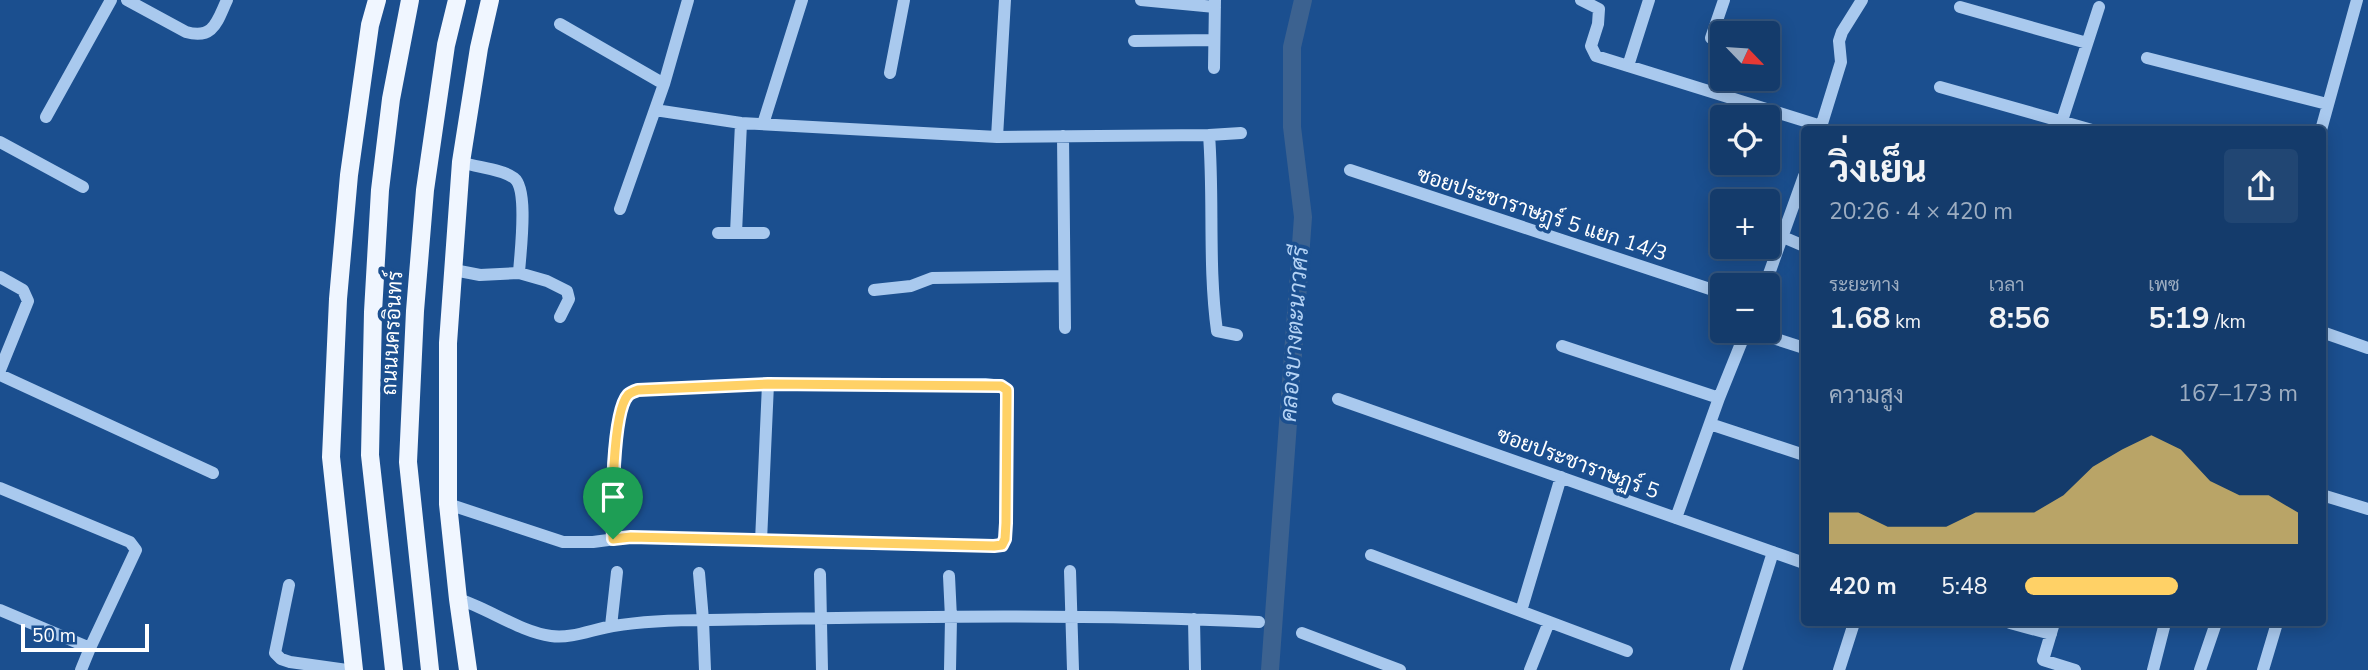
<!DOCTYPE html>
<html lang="th">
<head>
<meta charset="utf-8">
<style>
	:root { --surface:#143b6b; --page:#214673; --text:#f1f3f6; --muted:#9dadc1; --line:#33557e; --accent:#ffd166 }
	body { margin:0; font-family:"Nunito Sans",Sarabun,sans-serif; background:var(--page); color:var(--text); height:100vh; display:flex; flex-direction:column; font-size:26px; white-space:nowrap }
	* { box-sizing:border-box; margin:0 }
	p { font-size:23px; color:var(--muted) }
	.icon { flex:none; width:38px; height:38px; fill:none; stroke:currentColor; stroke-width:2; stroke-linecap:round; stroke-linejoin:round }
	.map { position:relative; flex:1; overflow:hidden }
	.details { position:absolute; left:1801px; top:126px; width:525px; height:500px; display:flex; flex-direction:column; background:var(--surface); border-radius:7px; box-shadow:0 4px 18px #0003,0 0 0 2px var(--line) }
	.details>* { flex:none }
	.needle { width:46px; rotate:115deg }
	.buttons { position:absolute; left:1710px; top:21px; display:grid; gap:14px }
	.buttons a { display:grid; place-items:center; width:70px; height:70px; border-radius:7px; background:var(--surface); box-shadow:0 4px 18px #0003,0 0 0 2px var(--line); font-size:35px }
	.scale { position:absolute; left:21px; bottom:18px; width:128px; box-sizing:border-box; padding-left:7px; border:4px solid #fff; border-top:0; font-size:19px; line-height:24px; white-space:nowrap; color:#fff; -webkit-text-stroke:5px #1b4f8f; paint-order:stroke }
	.pin { position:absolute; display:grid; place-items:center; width:60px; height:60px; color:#fff; margin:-72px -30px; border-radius:50% 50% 50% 0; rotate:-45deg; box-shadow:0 0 7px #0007 }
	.pin .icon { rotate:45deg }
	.round { display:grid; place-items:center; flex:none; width:74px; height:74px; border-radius:7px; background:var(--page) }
	.overview { display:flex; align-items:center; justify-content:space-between; height:119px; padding:0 28px }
	h1 { font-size:38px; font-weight:700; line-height:52px }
	.figures { display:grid; grid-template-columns:repeat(3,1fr); gap:10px; height:119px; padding:7px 28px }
	.figures div { display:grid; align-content:center }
	.figures b { font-size:30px; font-weight:700 }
	.figures small { font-size:19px; font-weight:400 }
	.figures p { font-size:19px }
	.chart { height:196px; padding:14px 28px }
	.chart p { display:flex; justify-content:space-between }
	.chart svg { width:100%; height:126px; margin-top:7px; fill:var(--accent); opacity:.7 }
	ul { padding:0 28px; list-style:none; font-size:23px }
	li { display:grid; grid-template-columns:112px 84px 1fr; align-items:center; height:52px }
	li i { height:18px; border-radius:9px; background:var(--accent) }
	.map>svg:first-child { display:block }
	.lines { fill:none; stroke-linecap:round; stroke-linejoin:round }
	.canal { stroke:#3c6290; stroke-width:18 }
	.minor { stroke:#a9c9ee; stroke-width:12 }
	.major { stroke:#f0f6ff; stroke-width:18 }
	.route-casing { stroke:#fff; stroke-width:14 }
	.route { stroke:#ffd166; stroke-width:9 }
	.labels { text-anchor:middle; stroke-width:7; stroke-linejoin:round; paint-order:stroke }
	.street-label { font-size:21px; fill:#fff; stroke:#1b4f8f }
	.water-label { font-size:23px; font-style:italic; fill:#b5d3f5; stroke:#1b4f8f }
</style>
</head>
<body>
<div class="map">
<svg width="2368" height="670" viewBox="0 0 2368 670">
	<rect width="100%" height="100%" fill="#1b4f8f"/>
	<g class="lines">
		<path class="canal" d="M 1270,670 L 1303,217 L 1292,127 L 1292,47 L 1303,0"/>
		<path class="minor" d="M 127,0 L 186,32 C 214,40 217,21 227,0
			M 1141,0 L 1215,7
			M 1581,0 L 1599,9 L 1598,24 L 1591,46 L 1596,56 L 1821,126
			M 1960,7 L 2087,43
			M 560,24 L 664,84
			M 1711,38 L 1724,0
			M 1134,41 L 1214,40
			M 2147,58 L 2327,104
			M 1628,66 L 1649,0
			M 1214,68 L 1215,0
			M 890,73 L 904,0
			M 1940,87 L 2092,130
			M 655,110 L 741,123 L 997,137 L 1209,135 C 1214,200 1208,266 1217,331 L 1237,335
			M 46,117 L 111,0
			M 763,124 L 802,0
			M 1820,130 L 1841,62 L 1839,41 L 1842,32 L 1862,0
			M 2059,130 L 2099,7
			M 2321,130 L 2357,0
			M 1209,135 L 1241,133
			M 1063,136 L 1065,328
			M 997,137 L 1005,0
			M 0,142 L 83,187
			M 1350,170 L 1722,293
			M 620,209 L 664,84 L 688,0
			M 718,233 L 764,233
			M 736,233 L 741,123
			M 1783,237 L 1804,246
			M 454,270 L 480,275 L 519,273 C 520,254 529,189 514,178 C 500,168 477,168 461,162
			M 519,273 L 547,281 L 567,291 L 569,299 L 560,317
			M 0,277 L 23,290 L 28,301 L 0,370
			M 1765,285 L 1804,176
			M 874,290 L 911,286 L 932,278 L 1063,276
			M 1751,331 L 1804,348
			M 2322,332 L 2368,348
			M 1562,346 L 1719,398
			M 0,375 L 213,473
			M 1338,399 L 1804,563
			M 1710,424 L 1804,455
			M 0,488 L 130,542 L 136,550 L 90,648 L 0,610
			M 2322,495 L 2368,509
			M 448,504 L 563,542 L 593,542 L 631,537 L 994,546 L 1002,545 L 1006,534 L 1007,390 L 1001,386 L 985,384 L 768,384 L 638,390 C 634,391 630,393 628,395 C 611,413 612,512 613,539
			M 1676,518 L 1719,398 L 1746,331
			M 761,541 L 768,384
			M 1371,555 L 1627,651
			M 1070,571 L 1073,670
			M 699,573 L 703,620 L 705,670
			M 820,574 L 822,670
			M 949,576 L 951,618 L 950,670
			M 289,585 L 275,653 L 281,659 L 290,662 L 347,670
			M 458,599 C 488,608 520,632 551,636 C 572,639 593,629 613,626 C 645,621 677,620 708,620 C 892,617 1076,613 1259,622
			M 1521,611 L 1561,477
			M 1194,619 L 1195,670
			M 2010,623 L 2051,634
			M 2054,623 L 2043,660 L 2075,670
			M 611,626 L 617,572
			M 1302,633 L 1400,670
			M 81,670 L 90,648
			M 1530,670 L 1549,622
			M 1736,670 L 1773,552
			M 1839,670 L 1854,623
			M 2153,670 L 2165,623
			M 2200,670 L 2216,623
			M 2263,670 L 2277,623"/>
		<path class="major" d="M 354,670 L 331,457 L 338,299 L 349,175 L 370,25 L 377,0
			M 394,670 L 370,455 L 373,312 L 380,190 L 391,99 L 410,0
			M 430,670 L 408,462 L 415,311 L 425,190 L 446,45 L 457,0
			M 468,670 L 458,599 L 448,504 L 448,343 L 461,162 L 479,48 L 490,0"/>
	</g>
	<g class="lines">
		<defs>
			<path id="route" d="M 768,384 L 1001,386 L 1007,390 L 1007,397 L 1006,523 L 1005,539 L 1002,545 L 994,546 L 631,537 L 613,539 C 612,513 612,412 628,395 C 630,393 635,391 638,390 Z"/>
		</defs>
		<use href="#route" class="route-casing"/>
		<use href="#route" class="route"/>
	</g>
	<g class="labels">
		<g class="street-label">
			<text transform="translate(1542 214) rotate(18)" y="7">ซอยประชาราษฎร์ 5 แยก 14/3</text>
			<text transform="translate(392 333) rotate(-87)" y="7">ถนนนครอินทร์</text>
			<text transform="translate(1578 463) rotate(20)" y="7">ซอยประชาราษฏร์ 5</text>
		</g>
		<g class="water-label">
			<text transform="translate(1294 334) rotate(-86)" y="8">คลองบางตะนาวศรี</text>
		</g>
	</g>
</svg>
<div class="buttons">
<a><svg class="needle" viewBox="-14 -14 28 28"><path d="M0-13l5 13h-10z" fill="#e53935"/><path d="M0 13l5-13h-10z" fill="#9dadc1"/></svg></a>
<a><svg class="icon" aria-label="locate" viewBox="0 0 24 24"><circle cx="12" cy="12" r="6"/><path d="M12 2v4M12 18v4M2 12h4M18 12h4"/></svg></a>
<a>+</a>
<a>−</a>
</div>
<div class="scale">50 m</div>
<div class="pin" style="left:613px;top:539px;background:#1e9e55"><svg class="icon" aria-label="arrive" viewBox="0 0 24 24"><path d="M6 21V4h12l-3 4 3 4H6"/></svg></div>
<section class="details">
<div class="overview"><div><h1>วิ่งเย็น</h1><p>20:26 · 4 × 420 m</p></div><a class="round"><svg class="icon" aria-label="share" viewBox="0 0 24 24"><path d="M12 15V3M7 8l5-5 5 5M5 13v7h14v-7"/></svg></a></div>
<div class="figures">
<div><p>ระยะทาง</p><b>1.68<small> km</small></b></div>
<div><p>เวลา</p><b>8:56</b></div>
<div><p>เพซ</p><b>5:19<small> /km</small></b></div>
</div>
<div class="chart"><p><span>ความสูง</span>167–173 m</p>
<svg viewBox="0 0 160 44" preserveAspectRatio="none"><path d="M0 44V33L10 33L20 38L30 38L40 38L50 33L60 33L70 33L80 27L90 17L100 11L110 6L120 11L130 22L140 27L150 27L160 33V44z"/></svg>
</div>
<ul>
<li><b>420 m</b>5:48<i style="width:56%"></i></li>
</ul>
</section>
</div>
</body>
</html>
